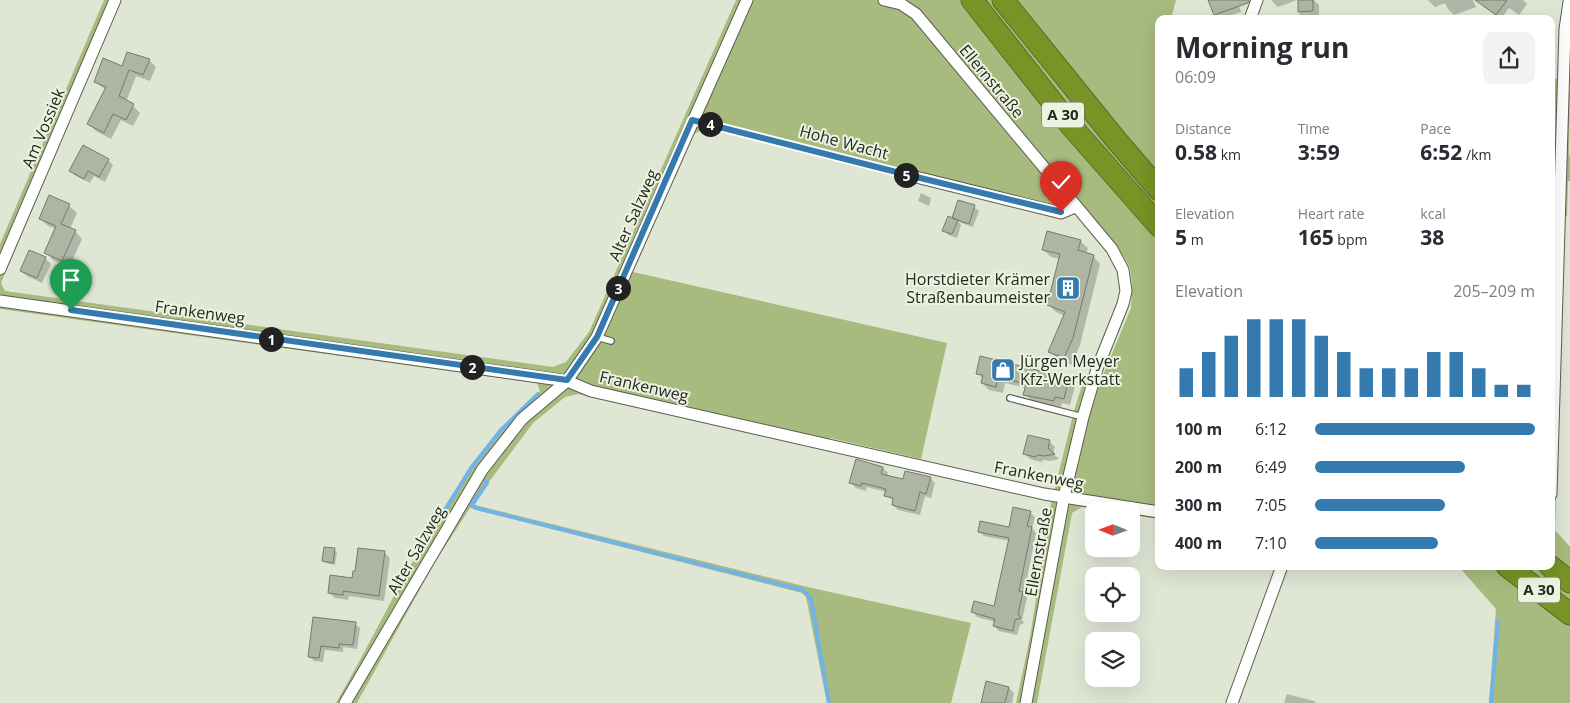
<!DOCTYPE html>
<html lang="en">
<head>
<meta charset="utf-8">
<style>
	:root { --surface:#fff; --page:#f2f2f3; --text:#2b2b33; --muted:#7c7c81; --accent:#347aaf }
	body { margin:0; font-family:"Open Sans",sans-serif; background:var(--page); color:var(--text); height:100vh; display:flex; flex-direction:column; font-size:19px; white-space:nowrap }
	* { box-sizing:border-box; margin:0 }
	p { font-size:16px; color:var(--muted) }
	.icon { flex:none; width:28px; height:28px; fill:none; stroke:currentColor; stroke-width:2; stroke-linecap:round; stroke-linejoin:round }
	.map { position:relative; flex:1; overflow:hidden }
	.side { position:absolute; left:1155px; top:15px; width:400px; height:555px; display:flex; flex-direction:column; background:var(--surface); border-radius:10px; box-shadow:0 5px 20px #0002 }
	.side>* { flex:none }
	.needle { width:32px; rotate:271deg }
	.tools { position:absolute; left:1085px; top:502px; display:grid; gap:10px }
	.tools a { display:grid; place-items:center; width:55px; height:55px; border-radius:10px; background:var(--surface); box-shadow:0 5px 20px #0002; font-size:25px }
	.pin { position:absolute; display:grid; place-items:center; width:42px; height:42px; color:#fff; margin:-51px -21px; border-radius:50% 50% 50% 0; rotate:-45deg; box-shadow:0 0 5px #0007 }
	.pin .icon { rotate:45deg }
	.km { position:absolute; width:25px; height:25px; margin:-12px; border-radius:50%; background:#222; color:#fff; font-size:14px; line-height:25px; text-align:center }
	.round { display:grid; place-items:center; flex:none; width:52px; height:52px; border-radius:10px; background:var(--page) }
	.head { display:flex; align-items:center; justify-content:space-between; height:85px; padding:0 20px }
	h1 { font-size:28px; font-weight:700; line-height:38px }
	.metrics { display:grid; grid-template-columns:repeat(3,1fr); gap:8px; height:85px; padding:5px 20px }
	.metrics div { display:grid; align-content:center }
	.metrics b { font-size:21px; font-weight:700 }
	.metrics small { font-size:14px; font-weight:400 }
	.metrics p { font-size:14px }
	.chart { height:140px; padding:10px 20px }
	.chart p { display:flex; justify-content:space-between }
	.chart svg { width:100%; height:90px; margin-top:5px; stroke:var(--accent); stroke-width:6 }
	ul { padding:0 20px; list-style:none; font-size:16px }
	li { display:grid; grid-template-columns:80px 60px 1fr; align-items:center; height:38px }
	li i { height:12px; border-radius:6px; background:var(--accent) }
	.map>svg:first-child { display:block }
	.green { fill:#a8bb7e }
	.shadow { fill:#0003 }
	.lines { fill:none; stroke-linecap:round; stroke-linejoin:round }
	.stream { stroke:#71b2e8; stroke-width:4 }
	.building { fill:#afb5a4; stroke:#757b6b }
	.service-casing { stroke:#595e4f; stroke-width:8 }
	.minor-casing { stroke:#595e4f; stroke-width:13 }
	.motorway-casing { stroke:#5b6e24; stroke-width:23 }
	.path { stroke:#999f91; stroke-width:2.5; stroke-dasharray:5 2.5; stroke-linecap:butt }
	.service { stroke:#fff; stroke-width:5.5 }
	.minor { stroke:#fff; stroke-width:11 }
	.motorway { stroke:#789326; stroke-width:21 }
	.route-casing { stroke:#fff; stroke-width:10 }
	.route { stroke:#347aaf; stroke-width:6 }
	.labels { text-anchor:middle; stroke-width:4; stroke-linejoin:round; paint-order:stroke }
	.shield { fill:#edf3e1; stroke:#61655b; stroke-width:1 }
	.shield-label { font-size:15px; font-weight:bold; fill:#252821 }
	.street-label { font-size:16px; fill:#252821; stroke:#edf3e1 }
	.poi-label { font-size:16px; fill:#252821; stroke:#edf3e1; text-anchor:end }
</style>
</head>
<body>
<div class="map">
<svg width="1570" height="703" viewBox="0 0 1570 703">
	<rect width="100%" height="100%" fill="#dfe6d4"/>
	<path class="green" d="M 104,0 L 121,0 L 1,283 L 5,291 L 553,367 L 566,362 L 589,332 L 736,0 L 1176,0 L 1171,19 L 1159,19 L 1159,519 L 1131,515 L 1131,511 L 1109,511 L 1082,507 L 1072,513 L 1037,703 L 1016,703 L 1030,637 L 1050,508 L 1074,411 L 1085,375 L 1101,380 L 1131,308 L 1132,283 L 1130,268 L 1124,257 L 1082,204 L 1031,209 L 916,182 L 705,128 L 694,134 L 633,272 L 947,343 L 921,459 L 830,438 L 827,450 L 578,394 L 565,397 L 533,423 L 474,502 L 475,505 L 812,588 L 971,623 L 951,703 L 827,703 L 806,597 L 802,593 L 470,508 L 435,562 L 357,703 L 336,703 C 398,597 445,474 540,391 L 537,383 L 0,309 L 0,244 Z
		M 1551,78 L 1561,79 L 1561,88 L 1570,89 L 1569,155 L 1570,156 L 1570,181 L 1568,181 L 1567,216 L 1551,215 Z
		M 1551,255 L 1564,256 L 1555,530 L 1570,547 L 1570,703 L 1489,703 L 1496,609 L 1460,568 L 1449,566 L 1551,566 Z"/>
	<path class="shadow" d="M 1210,0 L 1237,0 L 1241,12 L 1219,19 L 1215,14 Z
		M 1271,0 L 1297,0 L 1278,7 Z
		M 1299,0 L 1314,0 L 1319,5 L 1319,19 L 1300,19 Z
		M 1428,0 L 1473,0 L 1476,7 L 1454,15 L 1448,9 L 1445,3 L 1435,7 Z
		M 1481,0 L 1523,0 L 1527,4 L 1519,15 L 1509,8 L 1501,19 L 1484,7 L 1480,2 Z
		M 149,60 L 156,67 L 150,81 L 136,76 L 126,102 L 133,106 L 140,113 L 133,126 L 121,120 L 111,139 L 96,131 L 88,124 L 106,90 L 95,82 L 123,67 Z
		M 108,160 L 113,165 L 105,182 L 94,176 L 90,183 L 76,176 L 71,171 Z
		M 921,193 L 931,198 L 929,206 L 918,201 Z
		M 69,206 L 77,213 L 70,229 L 75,231 L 82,239 L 69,268 L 53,260 L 46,252 L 56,229 L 48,226 L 40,218 Z
		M 974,207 L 979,211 L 973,227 L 958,222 L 961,225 L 957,238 L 948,235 L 944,230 Z
		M 1080,241 L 1088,248 L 1086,254 L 1093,256 L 1100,264 L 1080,345 L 1072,365 L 1057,359 L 1050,351 L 1065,316 L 1056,312 L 1048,304 L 1060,259 L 1051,257 L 1043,249 Z
		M 45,258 L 51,264 L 42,283 L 27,276 L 21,271 Z
		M 977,373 L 1068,379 L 1075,386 L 1070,405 L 1062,403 L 1061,407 L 1032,401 L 1025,394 L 1026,388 L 1005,383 L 1003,393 L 989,390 L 982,383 L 983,379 Z
		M 1049,441 L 1055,447 L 1053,453 L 1059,459 L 1050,461 L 1044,460 L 1041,462 L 1030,459 L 1024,453 Z
		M 857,461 L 883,468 L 888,473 L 887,477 L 904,481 L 930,478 L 935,483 L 931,498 L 925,496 L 920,515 L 898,510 L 893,505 L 894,501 L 885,495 L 886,492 L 867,487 L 866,491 L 856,488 L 851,483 Z
		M 1030,512 L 1035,517 L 1032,528 L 1036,533 L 1024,594 L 1027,598 L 1022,620 L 1024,623 L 1020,625 L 1017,635 L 999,631 L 994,626 L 995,622 L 977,617 L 973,612 L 995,607 L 1010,541 L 984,536 L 979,531 L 1010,529 Z
		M 334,550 L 337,552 L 335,565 L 326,563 L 324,561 Z
		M 384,552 L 390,558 L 384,601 L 349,596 L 348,600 L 335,598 L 329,593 L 353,579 Z
		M 315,618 L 355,624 L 360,628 L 357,649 L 343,647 L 343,652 L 325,650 L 323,662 L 314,661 L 309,656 Z
		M 1009,688 L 1014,693 L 1012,703 L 983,703 Z
		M 1287,694 L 1314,701 L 1316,703 L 1284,703 Z"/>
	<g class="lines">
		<path class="stream" d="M 485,480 L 487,483 L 472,505 L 476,508 L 803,590 L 811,599 L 829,703
			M 442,515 L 471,468 L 501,430 L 538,394
			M 1491,703 L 1498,622"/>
	</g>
	<path class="building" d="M 1208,0 L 1249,0 L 1248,3 L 1214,15 Z
		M 1298,0 L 1313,0 L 1313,11 L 1298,12 Z
		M 1475,0 L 1507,0 L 1496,15 Z
		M 127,52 L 150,59 L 143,75 L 129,70 L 119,96 L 134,104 L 126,120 L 113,114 L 104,133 L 87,124 L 106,87 L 94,82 L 103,58 L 122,66 Z
		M 83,145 L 109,159 L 99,177 L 88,171 L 84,179 L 69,171 Z
		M 49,195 L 70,204 L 61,224 L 76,230 L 62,261 L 44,253 L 56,226 L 39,219 Z
		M 958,200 L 975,205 L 969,224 L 952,218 Z
		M 948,216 L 958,220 L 952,234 L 942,231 Z
		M 1047,231 L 1081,240 L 1078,250 L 1094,255 L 1073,338 L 1064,358 L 1048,352 L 1065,312 L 1047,305 L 1060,254 L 1042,250 Z
		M 29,250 L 46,257 L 37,278 L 20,271 Z
		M 980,356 L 1069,378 L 1064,399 L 1055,397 L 1054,401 L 1023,395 L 1026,384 L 998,377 L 996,387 L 981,383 L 983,375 L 976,374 Z
		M 1028,435 L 1050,440 L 1048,448 L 1055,454 L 1044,456 L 1038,455 L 1035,457 L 1023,454 Z
		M 856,459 L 883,467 L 881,474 L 903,479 L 905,471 L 931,477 L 926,494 L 920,492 L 915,511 L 892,505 L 893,498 L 884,496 L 886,489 L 862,483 L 861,486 L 849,483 Z
		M 1013,507 L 1031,511 L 1027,526 L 1032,527 L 1019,591 L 1023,592 L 1018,614 L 1021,618 L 1015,620 L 1013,631 L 993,626 L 995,619 L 971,612 L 974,601 L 994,606 L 1009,538 L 978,532 L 980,521 L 1009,527 Z
		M 324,547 L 335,548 L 333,563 L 322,561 Z
		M 358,548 L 385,551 L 379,596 L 343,591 L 343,595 L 328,593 L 330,575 L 352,578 L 353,571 L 355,571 Z
		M 313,617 L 356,622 L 353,645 L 339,644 L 339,648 L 321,646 L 319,658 L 308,657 Z
		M 986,681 L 1009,687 L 1005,703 L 981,703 Z"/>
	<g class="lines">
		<defs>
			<path id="service" d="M 597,337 L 611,341
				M 1010,398 L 1083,417"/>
			<path id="minor" d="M 884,0 L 901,4 L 916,14 L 1112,249 L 1123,270 L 1126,291 L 1123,304 L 1097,369 L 1083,417 L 1064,497 L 1026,703
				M 1250,19 L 1257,0
				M 912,176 L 1061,213 L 1075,207
				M 0,269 L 115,0
				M 0,301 L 567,381 L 591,391 L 1044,494 L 1159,512
				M 1551,494 L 1565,29 L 1569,2
				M 345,703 L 482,470 L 522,419 L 567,381 L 597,337 L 747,0
				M 1232,703 L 1282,566"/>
			<path id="motorway" d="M 972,0 L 1072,127 L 1159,226
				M 1003,0 L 1117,141 L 1159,190
				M 1507,566 L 1570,614
				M 1550,566 L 1570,582"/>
		</defs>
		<use href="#service" class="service-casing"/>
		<use href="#minor" class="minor-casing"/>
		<use href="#motorway" class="motorway-casing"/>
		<path class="path" d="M 706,123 L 901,174"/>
		<use href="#service" class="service"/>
		<use href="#minor" class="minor"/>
		<use href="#motorway" class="motorway"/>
	</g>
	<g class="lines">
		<defs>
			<path id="route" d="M 71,310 L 567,380 L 597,337 L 692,120 L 912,176 L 1061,212"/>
		</defs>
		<use href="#route" class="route-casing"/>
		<use href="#route" class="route"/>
	</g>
	<defs>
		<symbol id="building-square" viewBox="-11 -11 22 22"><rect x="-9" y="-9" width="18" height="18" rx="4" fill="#347aaf" stroke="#edf3e1"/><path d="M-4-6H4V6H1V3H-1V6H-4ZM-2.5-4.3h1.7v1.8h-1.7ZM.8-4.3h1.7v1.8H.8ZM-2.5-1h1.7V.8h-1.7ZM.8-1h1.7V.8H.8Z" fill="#fff"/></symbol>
		<symbol id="shop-square" viewBox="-11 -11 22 22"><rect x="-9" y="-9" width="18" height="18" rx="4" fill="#347aaf" stroke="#edf3e1"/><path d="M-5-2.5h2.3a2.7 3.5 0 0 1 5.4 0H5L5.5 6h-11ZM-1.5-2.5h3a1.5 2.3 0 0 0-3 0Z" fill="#fff"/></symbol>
	</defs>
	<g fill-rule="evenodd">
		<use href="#building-square" x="1054" y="274" width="28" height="28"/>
		<use href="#shop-square" x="989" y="356" width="28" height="28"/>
	</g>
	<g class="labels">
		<g class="shield">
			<rect x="1042" y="102.5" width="42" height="25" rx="4"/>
			<rect x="1518" y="577.5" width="42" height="25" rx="4"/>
		</g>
		<g class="shield-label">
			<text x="1063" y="120">A 30</text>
			<text x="1539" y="595">A 30</text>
		</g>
		<g class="street-label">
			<text transform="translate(992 81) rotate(50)" y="6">Ellernstraße</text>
			<text transform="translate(43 128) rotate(-67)" y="6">Am Vossiek</text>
			<text transform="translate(844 142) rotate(15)" y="6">Hohe Wacht</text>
			<text transform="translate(633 215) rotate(-66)" y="6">Alter Salzweg</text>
			<text transform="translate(200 312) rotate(8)" y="6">Frankenweg</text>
			<text transform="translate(644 386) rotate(13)" y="6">Frankenweg</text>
			<text transform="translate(1039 475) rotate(11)" y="6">Frankenweg</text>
			<text transform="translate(416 550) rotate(-60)" y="6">Alter Salzweg</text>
			<text transform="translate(1038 552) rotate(-80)" y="6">Ellernstraße</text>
		</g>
		<g class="poi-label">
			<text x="1050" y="285">Horstdieter Krämer<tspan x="1050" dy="18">Straßenbaumeister</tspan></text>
			<text x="1020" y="367" text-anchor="start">Jürgen Meyer<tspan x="1020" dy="18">Kfz-Werkstatt</tspan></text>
		</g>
	</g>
</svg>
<div class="tools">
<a><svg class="needle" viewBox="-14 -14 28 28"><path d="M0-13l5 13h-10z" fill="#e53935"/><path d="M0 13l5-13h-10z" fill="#7c7c81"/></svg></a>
<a><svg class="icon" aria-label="locate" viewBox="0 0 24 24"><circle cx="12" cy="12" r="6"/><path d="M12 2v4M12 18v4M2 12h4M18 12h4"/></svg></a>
<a><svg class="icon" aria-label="layers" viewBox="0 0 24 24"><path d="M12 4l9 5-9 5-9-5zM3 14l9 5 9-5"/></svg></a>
</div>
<div class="pin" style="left:71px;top:310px;background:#1e9e55"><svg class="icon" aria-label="arrive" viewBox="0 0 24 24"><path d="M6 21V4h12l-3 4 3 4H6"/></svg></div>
<div class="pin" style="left:1061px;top:212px;background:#d93025"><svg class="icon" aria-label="check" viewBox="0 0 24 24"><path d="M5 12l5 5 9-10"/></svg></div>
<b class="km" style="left:271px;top:339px">1</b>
<b class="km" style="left:472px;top:367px">2</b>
<b class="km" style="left:618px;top:288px">3</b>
<b class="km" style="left:710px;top:124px">4</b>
<b class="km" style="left:906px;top:175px">5</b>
<section class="side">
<div class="head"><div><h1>Morning run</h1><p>06:09</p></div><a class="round"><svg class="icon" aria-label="share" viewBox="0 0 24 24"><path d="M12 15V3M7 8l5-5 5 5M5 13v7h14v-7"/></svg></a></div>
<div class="metrics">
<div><p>Distance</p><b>0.58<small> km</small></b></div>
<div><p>Time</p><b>3:59</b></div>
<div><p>Pace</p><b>6:52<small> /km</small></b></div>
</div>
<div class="metrics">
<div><p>Elevation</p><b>5<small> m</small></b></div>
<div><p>Heart rate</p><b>165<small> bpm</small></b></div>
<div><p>kcal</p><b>38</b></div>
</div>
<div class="chart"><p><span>Elevation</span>205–209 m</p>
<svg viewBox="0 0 160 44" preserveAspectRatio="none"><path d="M5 44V30M15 44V22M25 44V14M35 44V6M45 44V6M55 44V6M65 44V14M75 44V22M85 44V30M95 44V30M105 44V30M115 44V22M125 44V22M135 44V30M145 44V38M155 44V38"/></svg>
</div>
<ul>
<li><b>100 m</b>6:12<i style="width:100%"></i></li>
<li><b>200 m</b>6:49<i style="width:68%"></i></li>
<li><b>300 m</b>7:05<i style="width:59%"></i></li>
<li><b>400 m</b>7:10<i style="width:56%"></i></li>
</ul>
</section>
</div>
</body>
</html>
